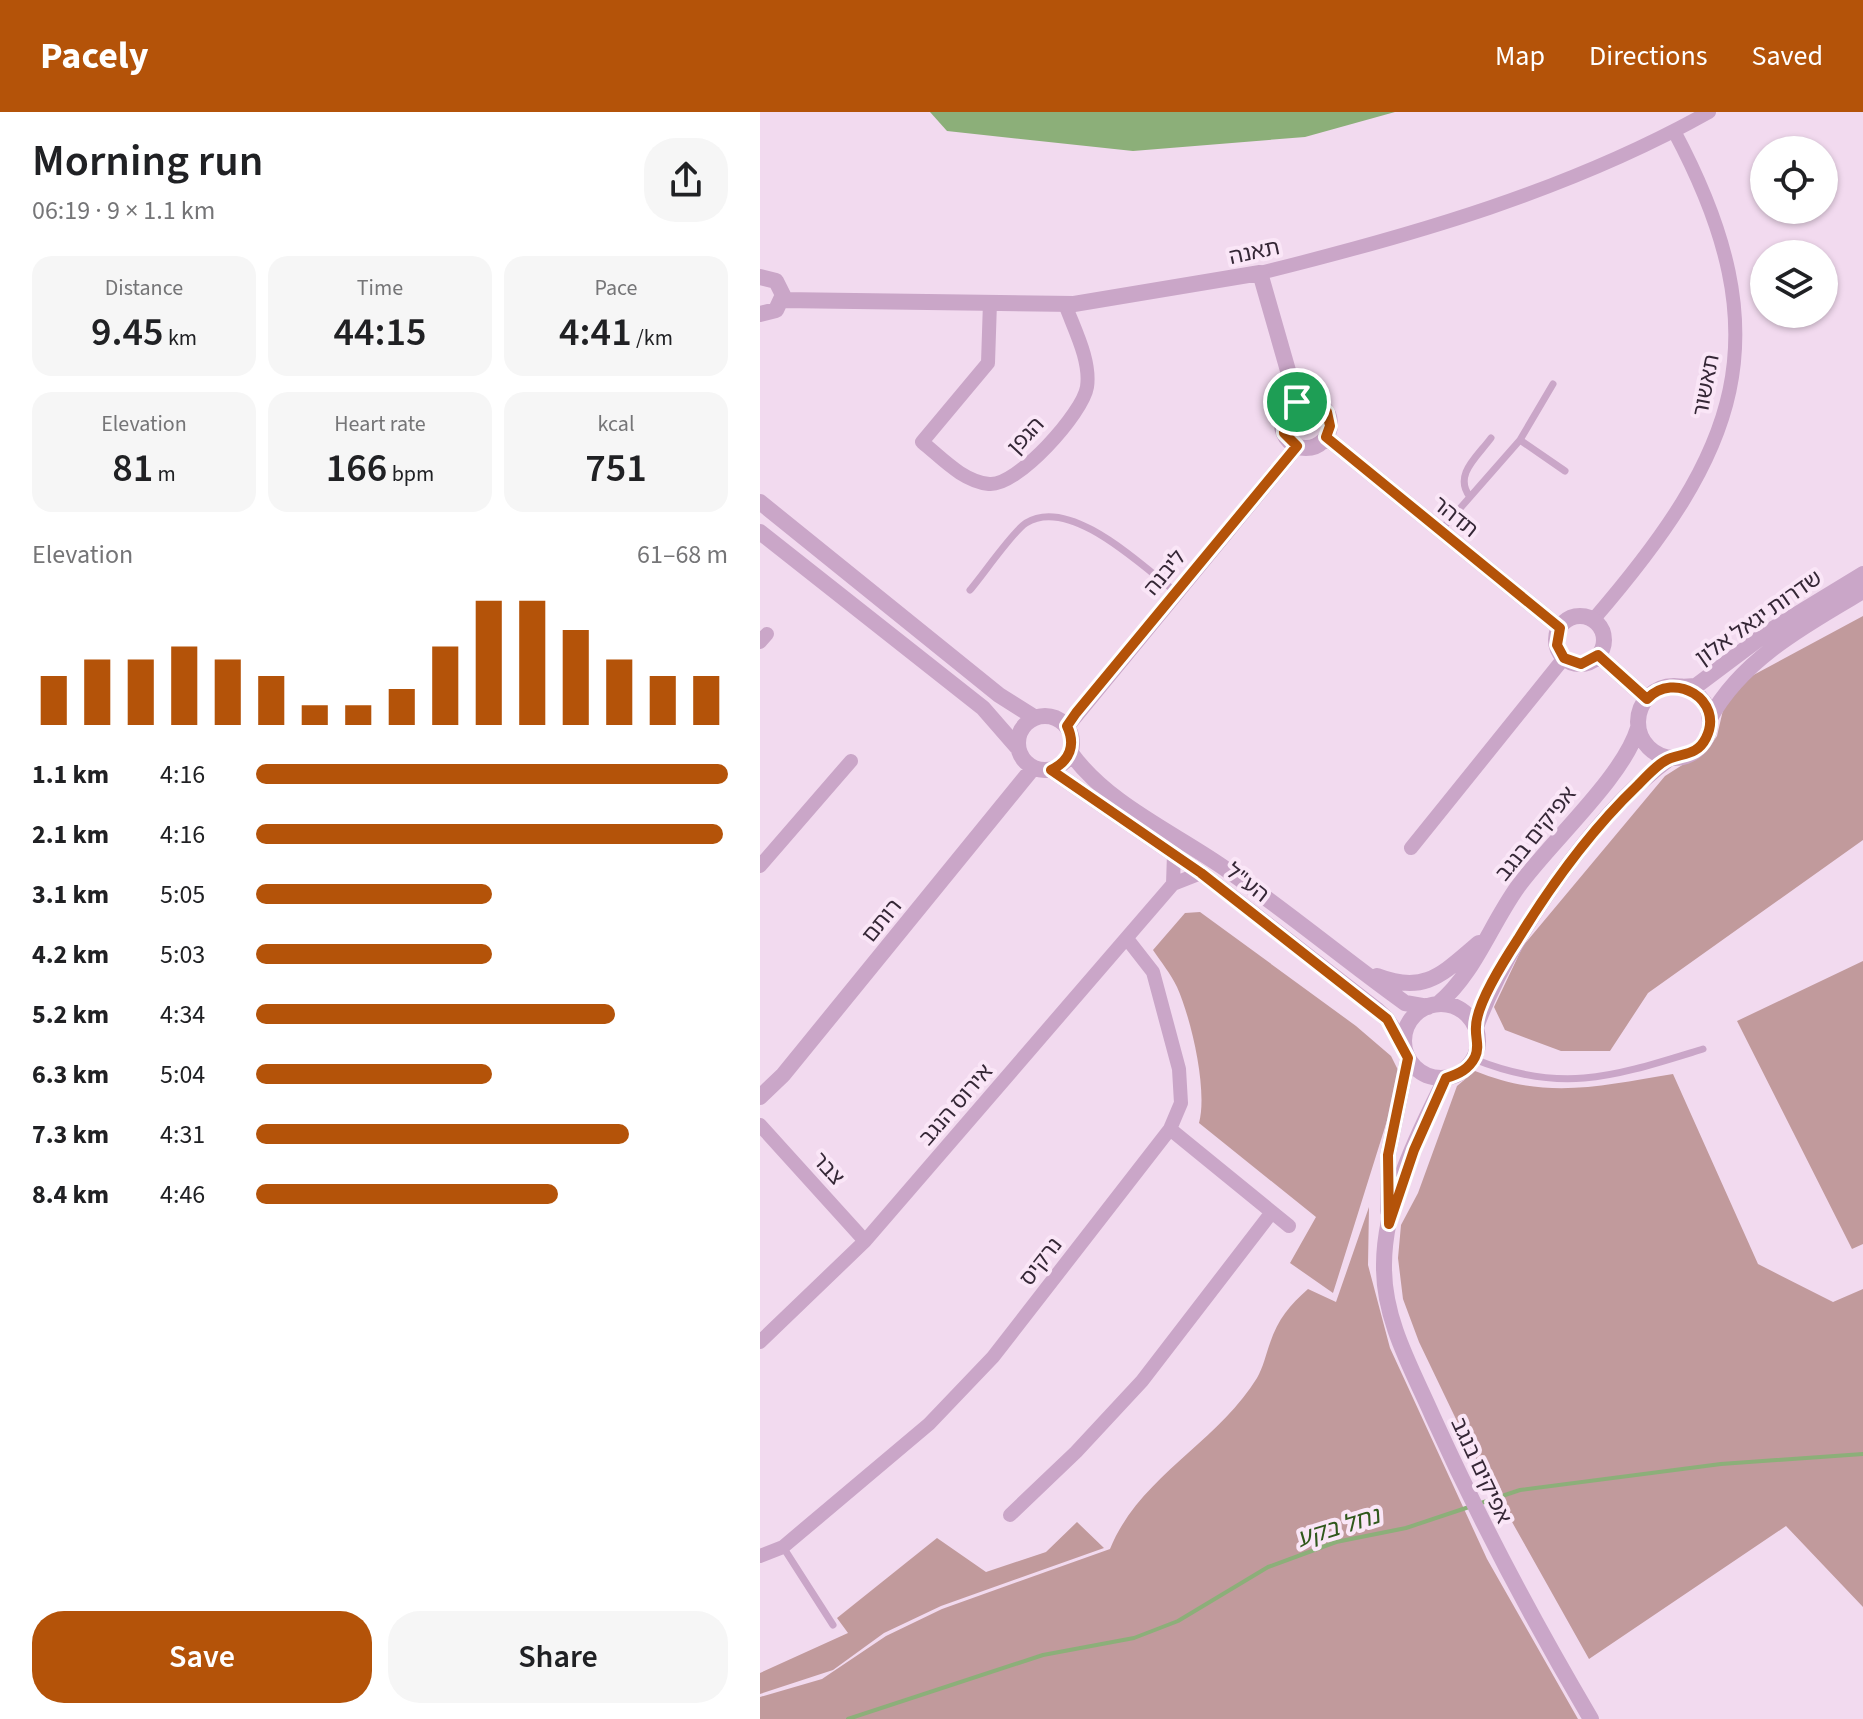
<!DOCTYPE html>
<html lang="en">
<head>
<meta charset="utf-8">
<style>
	:root { --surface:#fff; --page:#f6f6f6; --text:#202124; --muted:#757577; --accent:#b45309 }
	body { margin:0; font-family:"Source Sans 3","Noto Sans Hebrew",sans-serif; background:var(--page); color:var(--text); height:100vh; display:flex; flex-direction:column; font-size:30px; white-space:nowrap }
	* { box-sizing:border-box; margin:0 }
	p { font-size:26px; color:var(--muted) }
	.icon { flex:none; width:44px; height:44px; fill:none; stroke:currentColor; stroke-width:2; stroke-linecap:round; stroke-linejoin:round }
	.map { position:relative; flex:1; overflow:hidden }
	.details { display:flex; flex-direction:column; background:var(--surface); width:760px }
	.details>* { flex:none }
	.buttons { position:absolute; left:990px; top:24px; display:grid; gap:16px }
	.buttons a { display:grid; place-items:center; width:88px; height:88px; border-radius:50%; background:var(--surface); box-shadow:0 2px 6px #0004; font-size:40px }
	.pin { position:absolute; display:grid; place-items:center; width:68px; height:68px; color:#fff; margin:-34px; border:4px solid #fff; border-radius:50%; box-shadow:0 2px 8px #0007 }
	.round { display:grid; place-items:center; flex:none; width:84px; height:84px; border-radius:32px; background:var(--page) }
	.headline { display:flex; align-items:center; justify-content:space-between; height:136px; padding:0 32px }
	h1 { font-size:44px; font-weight:600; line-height:60px }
	.stats { display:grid; grid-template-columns:repeat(3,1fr); gap:12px; height:136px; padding:8px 32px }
	.stats div { display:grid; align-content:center; border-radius:20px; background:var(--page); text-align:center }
	.stats b { font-size:40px; font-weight:600 }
	.stats small { font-size:22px; font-weight:400 }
	.stats p { font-size:22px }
	.chart { height:224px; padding:16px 32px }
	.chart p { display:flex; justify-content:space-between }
	.chart svg { width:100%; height:144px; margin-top:8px; stroke:var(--accent); stroke-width:6 }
	.button { display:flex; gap:16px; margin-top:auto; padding:16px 32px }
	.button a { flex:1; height:92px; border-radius:32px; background:var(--accent); color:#fff; font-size:32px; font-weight:600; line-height:92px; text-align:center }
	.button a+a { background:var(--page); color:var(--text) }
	ul { padding:0 32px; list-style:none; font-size:26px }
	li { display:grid; grid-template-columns:128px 96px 1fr; align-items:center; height:60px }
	li i { height:20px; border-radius:10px; background:var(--accent) }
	header { display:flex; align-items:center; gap:48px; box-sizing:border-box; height:112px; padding:0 40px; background:var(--accent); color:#fff }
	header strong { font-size:38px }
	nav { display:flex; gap:44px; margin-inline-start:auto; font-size:28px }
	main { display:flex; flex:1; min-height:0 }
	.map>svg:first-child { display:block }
	.green { fill:#c19a9c }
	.water { fill:#8caf79 }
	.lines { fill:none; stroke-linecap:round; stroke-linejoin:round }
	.stream { stroke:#8caf79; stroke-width:4 }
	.service { stroke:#caa6c8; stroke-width:7 }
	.minor { stroke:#caa6c8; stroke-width:14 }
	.tertiary { stroke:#caa6c8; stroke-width:16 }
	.route-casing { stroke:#fff; stroke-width:16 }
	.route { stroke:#b45309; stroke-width:10 }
	.labels { text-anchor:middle; stroke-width:8; stroke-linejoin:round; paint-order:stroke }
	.street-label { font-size:22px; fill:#352736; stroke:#fae6f7 }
	.water-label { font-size:24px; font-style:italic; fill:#30581c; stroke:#fae6f7 }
</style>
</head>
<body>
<header>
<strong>Pacely</strong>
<nav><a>Map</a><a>Directions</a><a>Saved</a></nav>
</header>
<main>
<section class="details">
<div class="headline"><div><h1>Morning run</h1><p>06:19 · 9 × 1.1 km</p></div><a class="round"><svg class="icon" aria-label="share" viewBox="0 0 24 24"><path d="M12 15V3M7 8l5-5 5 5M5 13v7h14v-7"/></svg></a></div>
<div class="stats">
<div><p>Distance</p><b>9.45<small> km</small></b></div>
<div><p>Time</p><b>44:15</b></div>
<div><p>Pace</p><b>4:41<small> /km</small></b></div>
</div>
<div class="stats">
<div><p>Elevation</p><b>81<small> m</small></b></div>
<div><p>Heart rate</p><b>166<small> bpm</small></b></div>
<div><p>kcal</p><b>751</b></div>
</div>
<div class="chart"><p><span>Elevation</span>61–68 m</p>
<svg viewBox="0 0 160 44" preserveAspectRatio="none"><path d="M5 44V29M15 44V24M25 44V24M35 44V20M45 44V24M55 44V29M65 44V38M75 44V38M85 44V33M95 44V20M105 44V6M115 44V6M125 44V15M135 44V24M145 44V29M155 44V29"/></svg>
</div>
<ul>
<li><b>1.1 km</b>4:16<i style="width:100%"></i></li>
<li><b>2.1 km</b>4:16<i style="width:99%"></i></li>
<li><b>3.1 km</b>5:05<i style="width:50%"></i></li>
<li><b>4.2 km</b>5:03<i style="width:50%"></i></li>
<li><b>5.2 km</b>4:34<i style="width:76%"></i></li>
<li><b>6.3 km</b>5:04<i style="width:50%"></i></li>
<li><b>7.3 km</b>4:31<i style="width:79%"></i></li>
<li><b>8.4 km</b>4:46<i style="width:64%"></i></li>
</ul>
<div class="button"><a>Save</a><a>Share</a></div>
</section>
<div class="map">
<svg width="1103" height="1607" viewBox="0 0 1103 1607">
	<rect width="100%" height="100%" fill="#f2daef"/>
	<path class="green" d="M 1103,504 L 1103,728 L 888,881 L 850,939 L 801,939 L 745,918 L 734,895 L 763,834 L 905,664 L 949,636 L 957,624 L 963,598 L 986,567 Z
		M 440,800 L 596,914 L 631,944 L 641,964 L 573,1181 L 530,1151 L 556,1105 L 439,1011 C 448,978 431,906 417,875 C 411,862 401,850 393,838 L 425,801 Z
		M 1103,849 L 1103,1132 L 1092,1137 L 977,909 Z
		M 715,959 C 786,988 840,974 913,962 L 998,1152 L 1073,1190 L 1103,1177 L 1103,1495 L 1026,1414 L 829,1547 L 706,1328 L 659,1230 L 643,1187 L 638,1146 L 641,1113 L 658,1081 L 697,974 Z
		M 609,1095 L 608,1153 L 630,1236 L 727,1447 L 818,1607 L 0,1607 L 0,1585 L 62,1567 L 126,1524 L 182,1497 L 350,1437 C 379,1365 457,1331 497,1266 C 503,1256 506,1242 510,1231 C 518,1207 530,1193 548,1177 L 576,1190 Z
		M 317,1410 L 344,1436 L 181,1494 L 124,1521 L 73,1558 L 0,1582 L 0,1561 L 88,1521 L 77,1506 L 177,1426 L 226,1460 L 286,1440 Z"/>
	<path class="water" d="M 170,0 L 635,0 L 545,25 L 373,39 L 187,19 Z"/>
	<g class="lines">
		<path class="stream" d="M 718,1392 L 760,1378 L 961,1352 L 1103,1342
			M 88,1607 L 283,1543 L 374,1526 L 418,1509 L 508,1455 L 576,1430 L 646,1416 L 709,1395"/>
		<path class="service" d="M 760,328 L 805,359
			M 710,385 C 693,363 717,345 731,326
			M 681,418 L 760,328 L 793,272
			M 210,478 C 223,463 253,419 266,411 C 310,383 383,455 416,480
			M 714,947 C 803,983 855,964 943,937
			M 23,1435 L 73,1513"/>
		<path class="minor" d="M 500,161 C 654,123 810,78 949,0
			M 230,190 L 228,251 L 162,330 C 182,346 202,369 229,372 C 257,375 323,301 327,275 C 331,248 314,217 305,192
			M 833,508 C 978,340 1025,227 914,19
			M 0,530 L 7,522
			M 651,736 L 804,546
			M 0,754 L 91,649
			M 413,772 L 414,742
			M 0,1013 L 105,1129
			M 410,1017 L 529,1114
			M 0,1230 L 105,1129 L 413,772 L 441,761
			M 250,1403 L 316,1340 L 382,1269 L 512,1100
			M 0,1444 L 23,1435 L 169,1312 L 233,1245 L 410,1017 L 421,991 L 419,957 L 393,860 L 368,828"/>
		<path class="tertiary" d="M 0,165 L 16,169 L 23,183 L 16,198 L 0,202
			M 22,188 L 314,192 L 500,161 L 537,290
			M522 312a24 24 0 1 1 48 0a24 24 0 1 1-48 0Z
			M 566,325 L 800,516
			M 0,390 L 239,583 L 274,605
			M 0,420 L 223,596 L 257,635
			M796 528a24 24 0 1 1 48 0a24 24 0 1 1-48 0Z
			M 838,543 L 887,587
			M878 610a36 36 0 1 1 72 0a36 36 0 1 1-72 0Z
			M 920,575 L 936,574 L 1008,520 L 1103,462
			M258 631a27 27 0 1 1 54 0a27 27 0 1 1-54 0Z
			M 950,606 C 982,547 1047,512 1103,479
			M 307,614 L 537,334
			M 310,640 C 348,693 415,721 467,758 C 528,800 585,848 645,891 L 668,895
			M 291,658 L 441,761 L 616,897 L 627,907 L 644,934
			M 617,864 C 666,883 683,861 719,831
			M 678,892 C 714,862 730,814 757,776 C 789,731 863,666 878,616
			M644 929a37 37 0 1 1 74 0a37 37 0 1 1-74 0Z
			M 716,915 C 749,826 834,702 910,646
			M 686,966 C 658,1021 623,1092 624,1156 C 624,1209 652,1257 673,1305 C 720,1409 773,1509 831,1607
			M 0,985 L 23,963 L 273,656
			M 628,1099 L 628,1043 L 648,946"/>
	</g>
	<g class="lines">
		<defs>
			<path id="route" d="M 548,288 L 567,300 L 570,314 L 566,325 L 800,516 L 797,533 L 804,546 L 821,552 L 838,543 L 887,587 C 914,558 965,588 946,626 C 938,642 926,641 911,646 C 899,650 887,664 878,673 C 832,717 791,773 758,827 C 745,847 716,892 716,915 C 715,926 720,934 715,945 C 709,957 699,962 686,966 L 654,1038 L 629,1112 L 628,1043 L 648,946 L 627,907 L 441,761 L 291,658 C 310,649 316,633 307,614 L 316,601 L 537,334 L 524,321 L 524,303 L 534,292 Z"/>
		</defs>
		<use href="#route" class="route-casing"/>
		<use href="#route" class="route"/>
	</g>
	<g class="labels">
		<g class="street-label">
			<text transform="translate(494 139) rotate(-12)" y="8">תאנה</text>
			<text transform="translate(945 273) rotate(-79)" y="8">תאשור</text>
			<text transform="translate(265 323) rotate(-47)" y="8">הגפן</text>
			<text transform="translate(696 404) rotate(39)" y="8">תדהר</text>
			<text transform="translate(404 460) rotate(-50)" y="8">ליבנה</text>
			<text transform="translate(998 505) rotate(-35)" y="8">שדרות יגאל אלון</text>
			<text transform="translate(775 721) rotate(-51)" y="8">אפיקים בנגב</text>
			<text transform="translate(488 770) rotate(38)" y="8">הע"ל</text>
			<text transform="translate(121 808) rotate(-51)" y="8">רותם</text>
			<text transform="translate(195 992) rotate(-49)" y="8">אירוס הנגב</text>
			<text transform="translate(69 1056) rotate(48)" y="8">צבר</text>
			<text transform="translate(280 1149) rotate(-52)" y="8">נרקיס</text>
			<text transform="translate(722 1358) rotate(65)" y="8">אפיקים בנגב</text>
		</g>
		<g class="water-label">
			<text transform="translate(578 1415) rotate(-17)" y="8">נחל בקע</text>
		</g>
	</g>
</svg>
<div class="buttons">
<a><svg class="icon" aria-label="locate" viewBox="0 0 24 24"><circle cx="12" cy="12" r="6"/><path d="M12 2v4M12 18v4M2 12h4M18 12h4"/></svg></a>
<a><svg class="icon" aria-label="layers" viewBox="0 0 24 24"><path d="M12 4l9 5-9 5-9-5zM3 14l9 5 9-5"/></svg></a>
</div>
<div class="pin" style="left:537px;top:290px;background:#1e9e55"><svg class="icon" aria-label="arrive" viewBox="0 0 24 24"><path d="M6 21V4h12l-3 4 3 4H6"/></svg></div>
</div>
</main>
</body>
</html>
